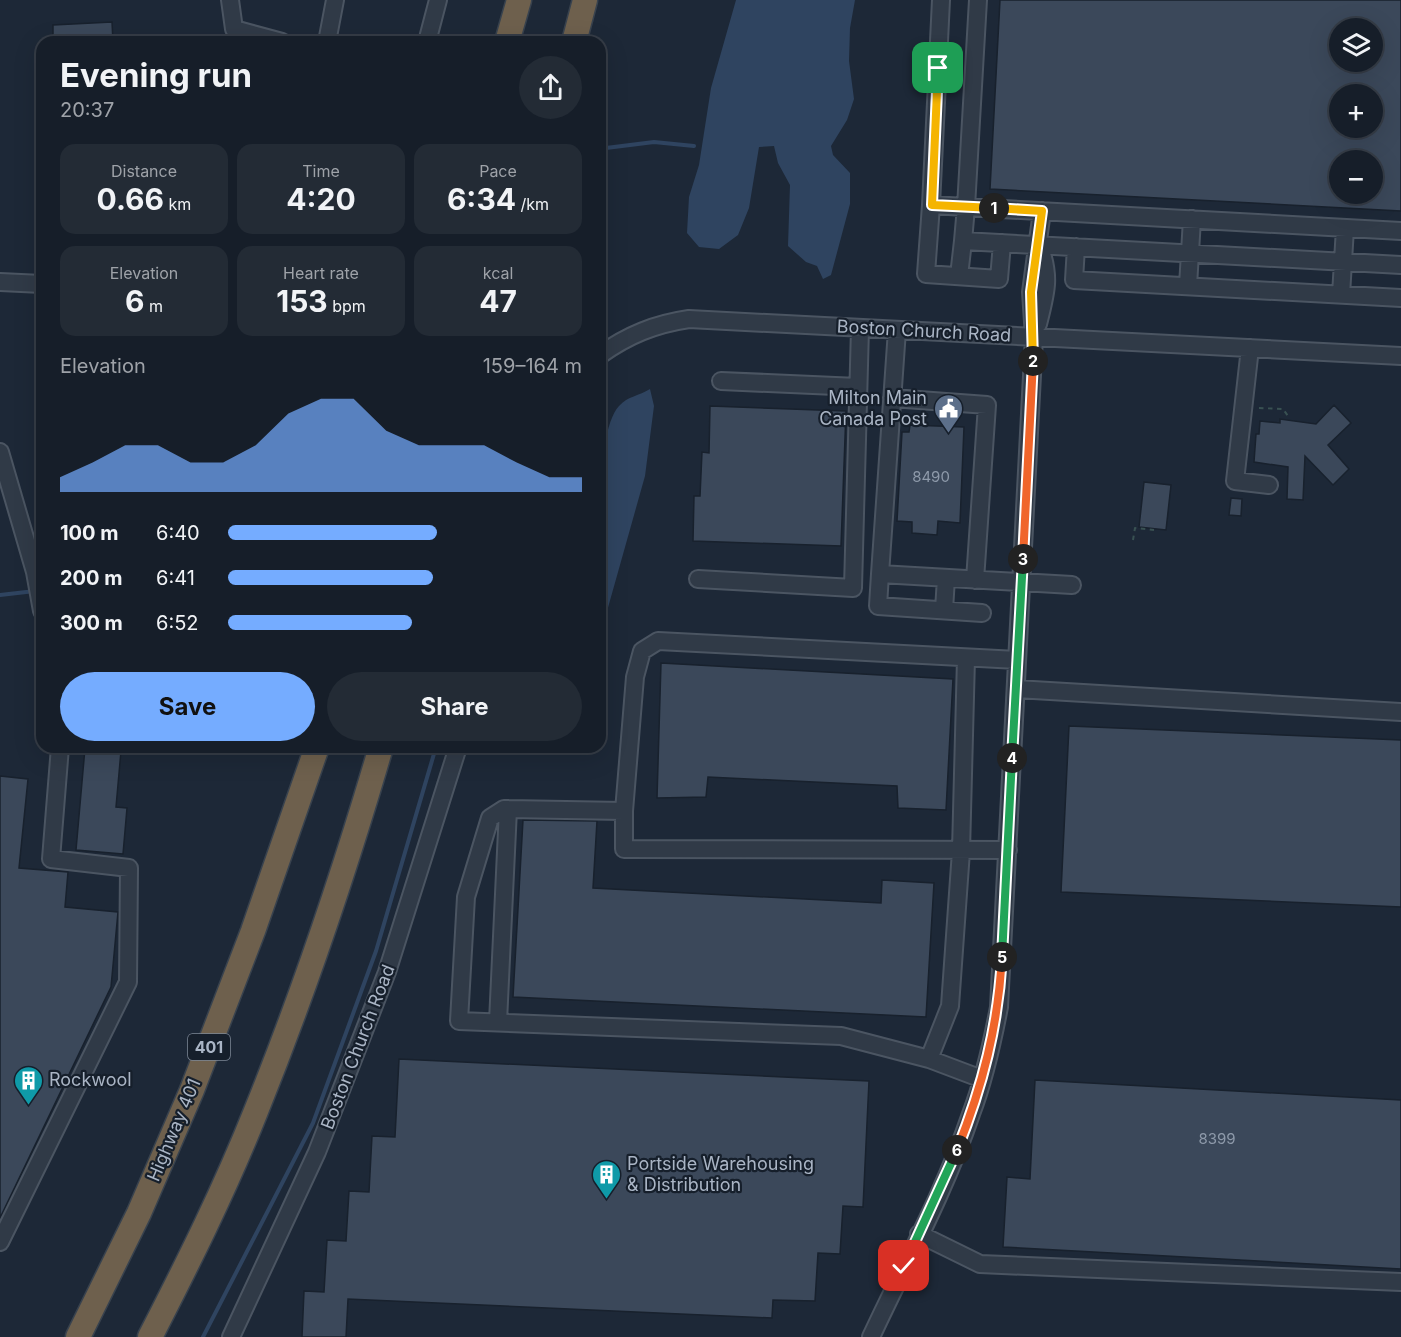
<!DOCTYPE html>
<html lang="en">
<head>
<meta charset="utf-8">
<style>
	:root { --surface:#161e29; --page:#232b35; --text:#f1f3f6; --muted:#9ea2a8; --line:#353c46; --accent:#75acff }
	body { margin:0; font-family:Inter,sans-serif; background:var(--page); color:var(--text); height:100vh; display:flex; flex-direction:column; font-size:22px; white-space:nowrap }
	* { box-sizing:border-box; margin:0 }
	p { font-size:20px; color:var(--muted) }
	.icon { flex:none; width:33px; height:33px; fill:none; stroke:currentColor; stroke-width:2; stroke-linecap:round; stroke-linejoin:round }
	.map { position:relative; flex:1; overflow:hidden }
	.drawer { position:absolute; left:36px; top:36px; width:570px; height:717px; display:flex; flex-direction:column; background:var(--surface); border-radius:18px; box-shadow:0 6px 24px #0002,0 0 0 2px var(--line) }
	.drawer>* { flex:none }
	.controls { position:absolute; left:1329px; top:18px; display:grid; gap:12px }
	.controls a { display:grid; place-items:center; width:54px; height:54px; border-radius:50%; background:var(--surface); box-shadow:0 6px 24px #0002,0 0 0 2px var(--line); font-size:30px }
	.pin { position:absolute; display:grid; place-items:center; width:51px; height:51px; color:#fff; margin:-26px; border-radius:12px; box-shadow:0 3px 9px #0006 }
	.km { position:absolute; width:30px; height:30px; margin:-15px; border-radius:50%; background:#222; color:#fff; font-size:16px; line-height:30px; text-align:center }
	.round { display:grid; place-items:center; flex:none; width:63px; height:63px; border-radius:32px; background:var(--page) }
	.overview { display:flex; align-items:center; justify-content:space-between; height:102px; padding:0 24px }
	h1 { font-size:33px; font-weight:700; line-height:45px }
	.figures { display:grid; grid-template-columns:repeat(3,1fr); gap:9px; height:102px; padding:6px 24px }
	.figures div { display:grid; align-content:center; border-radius:15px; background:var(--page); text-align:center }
	.figures b { font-size:30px; font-weight:700 }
	.figures small { font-size:16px; font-weight:400 }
	.figures p { font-size:16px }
	.chart { height:168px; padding:12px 24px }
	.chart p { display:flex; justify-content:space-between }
	.chart svg { width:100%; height:108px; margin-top:6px; fill:var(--accent); opacity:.7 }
	.button { display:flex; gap:12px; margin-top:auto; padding:12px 24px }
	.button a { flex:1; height:69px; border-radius:36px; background:var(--accent); color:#111; font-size:24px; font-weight:700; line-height:69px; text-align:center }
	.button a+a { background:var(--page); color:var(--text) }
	ul { padding:0 24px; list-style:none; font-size:20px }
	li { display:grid; grid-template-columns:96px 72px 1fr; align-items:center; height:45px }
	li i { height:15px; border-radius:8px; background:var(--accent) }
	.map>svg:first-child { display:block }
	.water { fill:#2f4460 }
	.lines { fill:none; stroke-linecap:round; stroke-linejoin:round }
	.stream { stroke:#2f4460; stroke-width:4 }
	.building { fill:#3b485a; stroke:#18212d; stroke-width:1.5; fill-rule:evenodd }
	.minor-casing { stroke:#4b5562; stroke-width:20 }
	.highway-casing { stroke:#38424e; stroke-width:27 }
	.path { stroke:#395152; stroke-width:2; stroke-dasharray:4.5 4.5; stroke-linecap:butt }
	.minor { stroke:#303a47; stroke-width:16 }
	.highway { stroke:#6e604d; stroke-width:24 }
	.split-1-casing { stroke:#fff; stroke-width:12 }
	.split-2-casing { stroke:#fff; stroke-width:12 }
	.split-3-casing { stroke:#fff; stroke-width:12 }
	.split-4-casing { stroke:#fff; stroke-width:12 }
	.split-5-casing { stroke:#fff; stroke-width:12 }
	.split-6-casing { stroke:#fff; stroke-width:12 }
	.split-7-casing { stroke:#fff; stroke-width:12 }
	.split-1 { stroke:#f5b400; stroke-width:8 }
	.split-2 { stroke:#f5b400; stroke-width:8 }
	.split-3 { stroke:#f0652b; stroke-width:8 }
	.split-4 { stroke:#22a559; stroke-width:8 }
	.split-5 { stroke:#22a559; stroke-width:8 }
	.split-6 { stroke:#f0652b; stroke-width:8 }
	.split-7 { stroke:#22a559; stroke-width:8 }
	.labels { text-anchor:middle; stroke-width:4.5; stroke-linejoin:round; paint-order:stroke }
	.number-label { font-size:15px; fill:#8e9aaa }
	.shield { fill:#161f2b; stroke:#7e8897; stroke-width:1.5 }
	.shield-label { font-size:16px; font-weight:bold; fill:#aab5c5 }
	.street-label { font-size:18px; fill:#aab5c5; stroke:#161f2b }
	.poi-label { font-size:18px; fill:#aab5c5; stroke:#161f2b; text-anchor:start }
</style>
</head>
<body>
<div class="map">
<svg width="1401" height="1337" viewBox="0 0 1401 1337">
	<rect width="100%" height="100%" fill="#1d2837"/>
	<path class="water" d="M 736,0 L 855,0 L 850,28 L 849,61 L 854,99 L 847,120 L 831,146 L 833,155 L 850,173 L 850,204 L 831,275 L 823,279 L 817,266 L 806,262 L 788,246 L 790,185 L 778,163 L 774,146 L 759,147 L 749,208 L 738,235 L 719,249 L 699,247 L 687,233 L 689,197 L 699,165 L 711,88 Z
		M 650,389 L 654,406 L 645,476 L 602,629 L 600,645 C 600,598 590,438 619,406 C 628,396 639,396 650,389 Z"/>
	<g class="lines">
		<path class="stream" d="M 600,167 L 606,148 L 654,142 L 694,146
			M 0,595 L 35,591
			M 203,1337 L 313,1123 L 376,951 L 436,747"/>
	</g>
	<path class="building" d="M 1000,0 L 1401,0 L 1401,211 L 990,189 ZM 1340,28 L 1372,28 L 1372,62 L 1340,62 ZM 1340,94 L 1372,94 L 1372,128 L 1340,128 ZM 1340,160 L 1372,160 L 1372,194 L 1340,194 Z
		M 112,22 L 113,42 L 53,42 L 53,25 Z
		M 1334,405 L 1351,423 L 1328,445 L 1349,469 L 1333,485 L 1305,456 L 1303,500 L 1287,499 L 1288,467 L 1254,462 L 1256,434 L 1259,434 L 1260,421 L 1280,423 L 1280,419 L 1316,424 Z
		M 710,406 L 846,411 L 841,546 L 693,541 L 694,496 L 700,496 L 702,452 L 709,453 Z
		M 910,425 L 964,427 L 960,523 L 938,521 L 937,535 L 912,533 L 912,522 L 897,521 L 902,432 L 909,432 Z
		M 1144,482 L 1171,485 L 1166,530 L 1139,527 Z
		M 1231,498 L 1242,499 L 1241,516 L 1229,515 Z
		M 661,663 L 953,679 L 946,810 L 898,808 L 897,786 L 708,777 L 706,797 L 657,798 Z
		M 1069,726 L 1401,740 L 1401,907 L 1061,892 Z
		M 85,748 L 121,751 L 116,807 L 127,808 L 123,854 L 76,850 Z
		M 0,776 L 28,779 L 19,868 L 68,872 L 65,907 L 118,912 L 111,987 L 0,1218 Z
		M 523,820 L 597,821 L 593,888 L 881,903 L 882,880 L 934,883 L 926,1017 L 513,997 Z
		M 399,1059 L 869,1081 L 863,1207 L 843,1206 L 840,1254 L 818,1253 L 815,1301 L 773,1300 L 772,1318 L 348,1299 L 346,1337 L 302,1337 L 304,1291 L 324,1292 L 327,1240 L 346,1241 L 349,1191 L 369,1192 L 372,1136 L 395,1137 Z
		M 1035,1080 L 1401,1100 L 1401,1269 L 1003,1247 L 1007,1177 L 1030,1179 Z"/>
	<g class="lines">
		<defs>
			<path id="minor" d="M 230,0 L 234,29 L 282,42
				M 941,0 L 931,205 L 966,207 L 963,241 L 1401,265
				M 978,0 L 966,207 L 1401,231
				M 327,42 L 335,0
				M 427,42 L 438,0
				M 931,205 L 926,274 L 999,279 L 1002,243
				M 1076,247 L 1074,280 L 1401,298
				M 959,276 L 963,241
				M 0,282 L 42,284
				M 1188,286 L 1192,219
				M 1341,295 L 1345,228
				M 1038,324 C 1046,292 1051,277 1039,245
				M 897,330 L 880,574 L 1072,585
				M 1250,348 L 1235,481 L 1269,485
				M 600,355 C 628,335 655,324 689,319 L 1401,356
				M 721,381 L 858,387
				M 892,398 L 987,405 L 975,580
				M 0,452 L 35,572 L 42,611
				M 880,574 L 878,606 L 982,613
				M 698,579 L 853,588 L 860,328
				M 944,610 L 946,578
				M 1016,689 L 1401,712
				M 624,811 L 624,849 L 1008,850
				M 498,1022 L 508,809
				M 929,1059 L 950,1006 L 961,851 L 966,658
				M 982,1079 L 929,1059 L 841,1036 L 459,1021 L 466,897 L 490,818 L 504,809 L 624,811 L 635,677 L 642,651 L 658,641 L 1017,660
				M 919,1234 L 980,1264 L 1401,1282
				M 0,1242 L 128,982 L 129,868 L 51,859 L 60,747
				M 231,1337 L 317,1152 L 387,972 L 458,747
				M 871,1337 C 905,1264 945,1191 971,1114 C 984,1080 992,1044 999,1007 L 1034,337 L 1031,292 L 1042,211"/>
			<path id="highway" d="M 507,42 L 519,0
				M 574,42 L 585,0
				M 78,1337 L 139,1213 L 192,1090 L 253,931 L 317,747
				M 150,1337 C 188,1263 225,1189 256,1111 C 304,992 345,870 381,747"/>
		</defs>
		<use href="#minor" class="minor-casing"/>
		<use href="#highway" class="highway-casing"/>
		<path class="path" d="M 1259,408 L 1283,409 L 1288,416
			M 1133,540 L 1135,528 L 1154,530"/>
		<use href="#minor" class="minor"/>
		<use href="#highway" class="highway"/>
	</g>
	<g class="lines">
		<defs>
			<path id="split-1" d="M 938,68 L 932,205 L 994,208"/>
			<path id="split-2" d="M 994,208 L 1042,211 L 1031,292 L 1033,361"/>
			<path id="split-3" d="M 1023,559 L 1033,361"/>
			<path id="split-4" d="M 1012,758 L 1023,559"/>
			<path id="split-5" d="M 1002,957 L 1012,758"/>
			<path id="split-6" d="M 957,1150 C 983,1085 998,1026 1002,957"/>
			<path id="split-7" d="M 904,1266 L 957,1150"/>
		</defs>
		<use href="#split-1" class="split-1-casing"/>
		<use href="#split-2" class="split-2-casing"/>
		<use href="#split-3" class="split-3-casing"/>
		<use href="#split-4" class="split-4-casing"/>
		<use href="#split-5" class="split-5-casing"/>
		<use href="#split-6" class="split-6-casing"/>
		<use href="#split-7" class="split-7-casing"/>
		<use href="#split-1" class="split-1"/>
		<use href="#split-2" class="split-2"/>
		<use href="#split-3" class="split-3"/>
		<use href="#split-4" class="split-4"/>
		<use href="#split-5" class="split-5"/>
		<use href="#split-6" class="split-6"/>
		<use href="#split-7" class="split-7"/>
	</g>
	<defs>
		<symbol id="civic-pin" viewBox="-11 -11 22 30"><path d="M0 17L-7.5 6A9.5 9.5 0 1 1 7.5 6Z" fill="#5c6f8a" stroke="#161f2b"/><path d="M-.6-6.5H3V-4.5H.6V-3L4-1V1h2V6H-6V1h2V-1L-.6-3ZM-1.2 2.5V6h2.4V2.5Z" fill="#fff"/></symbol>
		<symbol id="building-pin" viewBox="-11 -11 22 30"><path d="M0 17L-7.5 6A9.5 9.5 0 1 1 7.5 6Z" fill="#0f9aa8" stroke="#161f2b"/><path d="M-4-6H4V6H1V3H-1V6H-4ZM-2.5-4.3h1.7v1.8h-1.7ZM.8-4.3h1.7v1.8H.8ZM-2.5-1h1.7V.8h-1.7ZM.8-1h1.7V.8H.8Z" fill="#fff"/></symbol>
	</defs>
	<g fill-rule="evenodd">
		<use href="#civic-pin" x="932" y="392" width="33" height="45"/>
		<use href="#building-pin" x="12" y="1064" width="33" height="45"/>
		<use href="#building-pin" x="590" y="1158" width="33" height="45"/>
	</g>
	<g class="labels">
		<g class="number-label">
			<text x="931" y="482">8490</text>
			<text x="1217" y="1144">8399</text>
		</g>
		<rect class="shield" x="188" y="1034" width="42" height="26" rx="4.5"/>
		<g class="shield-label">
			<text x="209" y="1053">401</text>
		</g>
		<g class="street-label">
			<text transform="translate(924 331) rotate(3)" y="6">Boston Church Road</text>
			<text transform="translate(358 1047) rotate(-69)" y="6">Boston Church Road</text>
			<text transform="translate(174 1130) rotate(-67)" y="6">Highway 401</text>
		</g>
		<g class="poi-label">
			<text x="927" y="404" text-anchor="end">Milton Main<tspan x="927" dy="21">Canada Post</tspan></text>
			<text x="49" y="1086">Rockwool</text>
			<text x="627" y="1170">Portside Warehousing<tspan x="627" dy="21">&amp; Distribution</tspan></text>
		</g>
	</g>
</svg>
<div class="controls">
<a><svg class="icon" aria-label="layers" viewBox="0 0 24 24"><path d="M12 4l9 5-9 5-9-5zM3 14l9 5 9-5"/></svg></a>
<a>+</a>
<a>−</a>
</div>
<div class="pin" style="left:938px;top:68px;background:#1e9e55"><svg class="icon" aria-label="arrive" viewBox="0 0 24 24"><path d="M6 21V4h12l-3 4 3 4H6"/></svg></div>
<div class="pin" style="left:904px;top:1266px;background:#d93025"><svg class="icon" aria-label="check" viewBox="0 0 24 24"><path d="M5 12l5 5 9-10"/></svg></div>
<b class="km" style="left:994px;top:208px">1</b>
<b class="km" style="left:1033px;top:361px">2</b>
<b class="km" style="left:1023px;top:559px">3</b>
<b class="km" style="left:1012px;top:758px">4</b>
<b class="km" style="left:1002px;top:957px">5</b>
<b class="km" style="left:957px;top:1150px">6</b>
<section class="drawer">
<div class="overview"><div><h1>Evening run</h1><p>20:37</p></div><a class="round"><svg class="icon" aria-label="share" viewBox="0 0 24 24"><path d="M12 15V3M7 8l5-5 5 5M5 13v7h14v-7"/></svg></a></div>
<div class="figures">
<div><p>Distance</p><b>0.66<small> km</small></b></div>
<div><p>Time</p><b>4:20</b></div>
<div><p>Pace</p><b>6:34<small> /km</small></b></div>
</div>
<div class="figures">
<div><p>Elevation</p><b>6<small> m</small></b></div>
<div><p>Heart rate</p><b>153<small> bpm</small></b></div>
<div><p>kcal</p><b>47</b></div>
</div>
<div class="chart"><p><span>Elevation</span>159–164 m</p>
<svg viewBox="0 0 160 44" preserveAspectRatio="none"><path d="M0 44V38L10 32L20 25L30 25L40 32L50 32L60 25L70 12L80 6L90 6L100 19L110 25L120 25L130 25L140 32L150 38L160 38V44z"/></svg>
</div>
<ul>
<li><b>100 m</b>6:40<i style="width:59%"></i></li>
<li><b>200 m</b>6:41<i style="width:58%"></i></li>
<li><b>300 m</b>6:52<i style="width:52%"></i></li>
</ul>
<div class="button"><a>Save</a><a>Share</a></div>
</section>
</div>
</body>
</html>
